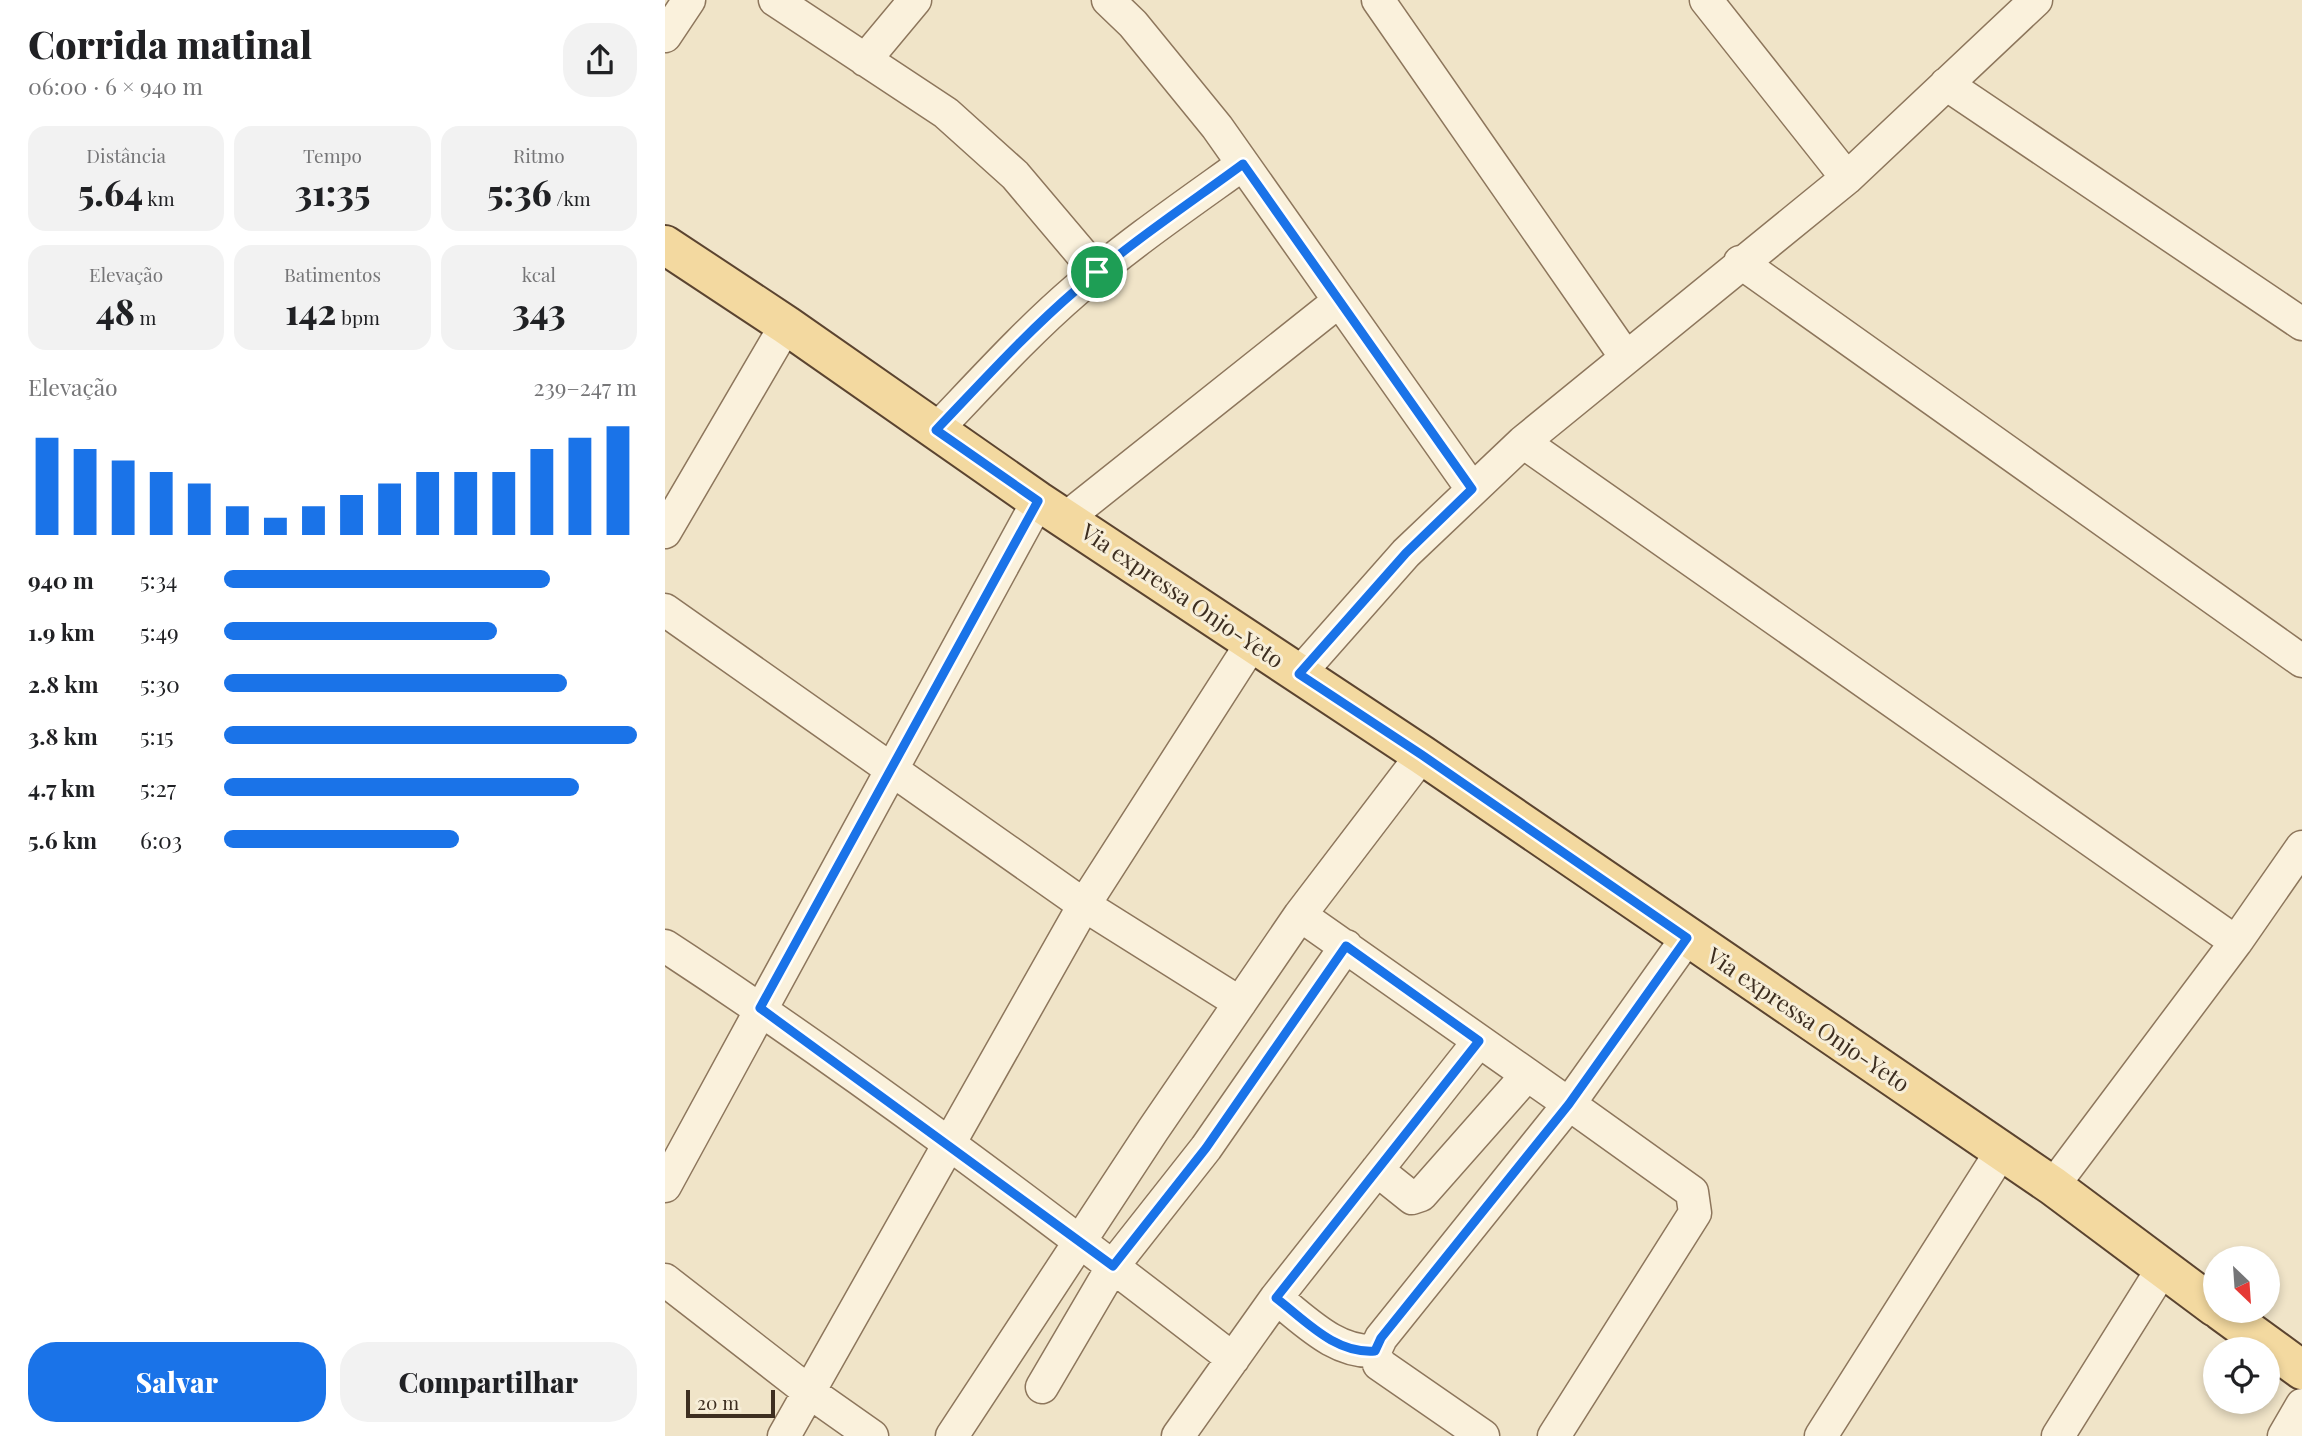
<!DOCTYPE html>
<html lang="pt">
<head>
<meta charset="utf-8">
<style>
	:root { --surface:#fff; --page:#f2f2f2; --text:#202124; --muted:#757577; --accent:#1a73e8 }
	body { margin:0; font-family:"Playfair Display",serif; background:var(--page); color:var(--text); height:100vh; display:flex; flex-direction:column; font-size:26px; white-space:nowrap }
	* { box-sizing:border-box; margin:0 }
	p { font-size:23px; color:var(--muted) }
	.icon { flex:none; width:38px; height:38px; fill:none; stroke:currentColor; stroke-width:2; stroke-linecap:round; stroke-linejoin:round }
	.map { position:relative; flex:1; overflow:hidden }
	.details { display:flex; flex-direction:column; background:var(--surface); width:665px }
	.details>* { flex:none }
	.needle { width:46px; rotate:155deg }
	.buttons { position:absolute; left:1538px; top:1246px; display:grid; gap:14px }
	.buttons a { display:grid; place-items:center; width:77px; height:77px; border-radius:50%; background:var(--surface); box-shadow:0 4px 10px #0003; font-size:35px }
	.scale { position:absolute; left:21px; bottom:18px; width:89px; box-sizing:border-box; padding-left:7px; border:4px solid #3d2e20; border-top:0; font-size:19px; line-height:24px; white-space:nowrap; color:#3d2e20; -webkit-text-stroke:5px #f7eed8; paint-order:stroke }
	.pin { position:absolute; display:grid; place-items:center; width:60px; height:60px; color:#fff; margin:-30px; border:4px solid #fff; border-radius:50%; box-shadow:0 2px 7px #0007 }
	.round { display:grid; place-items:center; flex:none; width:74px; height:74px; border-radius:28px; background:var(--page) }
	.headline { display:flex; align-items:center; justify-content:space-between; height:119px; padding:0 28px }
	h1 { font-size:38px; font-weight:800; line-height:52px }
	.figures { display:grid; grid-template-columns:repeat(3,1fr); gap:10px; height:119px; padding:7px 28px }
	.figures div { display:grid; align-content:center; border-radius:18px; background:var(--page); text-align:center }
	.figures b { font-size:35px; font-weight:800 }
	.figures small { font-size:19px; font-weight:400 }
	.figures p { font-size:19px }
	.chart { height:196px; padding:14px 28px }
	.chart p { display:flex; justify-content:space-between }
	.chart svg { width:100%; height:126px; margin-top:7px; stroke:var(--accent); stroke-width:6 }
	.button { display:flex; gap:14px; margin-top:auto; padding:14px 28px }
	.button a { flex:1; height:80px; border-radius:28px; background:var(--accent); color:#fff; font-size:28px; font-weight:800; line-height:80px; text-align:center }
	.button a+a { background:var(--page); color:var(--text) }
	ul { padding:0 28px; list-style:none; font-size:23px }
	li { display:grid; grid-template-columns:112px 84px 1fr; align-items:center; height:52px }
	li i { height:18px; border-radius:9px; background:var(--accent) }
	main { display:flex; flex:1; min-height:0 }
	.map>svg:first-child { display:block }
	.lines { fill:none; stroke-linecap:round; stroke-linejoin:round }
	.minor-casing { stroke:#8d765c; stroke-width:35 }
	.major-casing { stroke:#5b4430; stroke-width:42 }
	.minor { stroke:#faf1dc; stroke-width:32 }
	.major { stroke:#f3d9a0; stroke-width:38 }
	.route-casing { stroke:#fff; stroke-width:14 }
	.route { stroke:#1a73e8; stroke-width:9 }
	.labels { text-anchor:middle; stroke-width:6; stroke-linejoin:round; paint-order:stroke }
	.street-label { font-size:23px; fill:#3d2e20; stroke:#f7eed8 }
</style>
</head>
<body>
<main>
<section class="details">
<div class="headline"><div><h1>Corrida matinal</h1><p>06:00 · 6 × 940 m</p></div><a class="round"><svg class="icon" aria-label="share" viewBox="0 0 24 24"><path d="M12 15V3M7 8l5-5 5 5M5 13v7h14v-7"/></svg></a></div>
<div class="figures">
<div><p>Distância</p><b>5.64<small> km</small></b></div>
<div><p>Tempo</p><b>31:35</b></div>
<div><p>Ritmo</p><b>5:36<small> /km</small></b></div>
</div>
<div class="figures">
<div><p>Elevação</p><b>48<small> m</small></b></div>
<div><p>Batimentos</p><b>142<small> bpm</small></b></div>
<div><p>kcal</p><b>343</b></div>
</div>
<div class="chart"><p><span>Elevação</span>239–247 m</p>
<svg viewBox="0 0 160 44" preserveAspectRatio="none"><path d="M5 44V10M15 44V14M25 44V18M35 44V22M45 44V26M55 44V34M65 44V38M75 44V34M85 44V30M95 44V26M105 44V22M115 44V22M125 44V22M135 44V14M145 44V10M155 44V6"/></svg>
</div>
<ul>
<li><b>940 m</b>5:34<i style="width:79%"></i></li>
<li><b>1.9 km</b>5:49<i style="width:66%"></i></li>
<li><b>2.8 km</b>5:30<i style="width:83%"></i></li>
<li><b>3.8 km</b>5:15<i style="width:100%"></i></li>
<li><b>4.7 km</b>5:27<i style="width:86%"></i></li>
<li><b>5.6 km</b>6:03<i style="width:57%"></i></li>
</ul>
<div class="button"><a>Salvar</a><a>Compartilhar</a></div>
</section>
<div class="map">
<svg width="1637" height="1436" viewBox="0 0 1637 1436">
	<rect width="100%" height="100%" fill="#f0e4c8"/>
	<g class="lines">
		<defs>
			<path id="minor" d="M 110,0 L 281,113 L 350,175 L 432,272
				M 443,0 L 468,24 L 552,127 L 807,489
				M 713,0 L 960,356
				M 1041,0 L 1182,178
				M 0,36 L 24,0
				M 200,60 L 250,0
				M 1281,84 L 1637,324
				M 1075,262 L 1637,661
				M 271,430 C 317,382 361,333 411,290 C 464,244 521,205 578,164
				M 858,442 L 1571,942
				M 400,519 L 674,301
				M 0,532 L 121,325
				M 0,610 L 419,905 L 575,1003
				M 634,674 L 741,553 L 858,442 L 1182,178 L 1371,0
				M 635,915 L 904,1104 L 716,1338 L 710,1351 L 714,1364 L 818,1436
				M 0,946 C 196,1074 383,1216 568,1359
				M 712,1170 L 747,1198 L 756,1195 L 862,1075
				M 0,1186 L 373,501
				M 1388,1186 L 1571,942 L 1637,847
				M 0,1280 L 143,1391 L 207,1436
				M 611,1298 C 641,1321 670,1353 710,1351
				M 377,1387 L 448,1266 L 541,1148 L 681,946
				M 119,1436 L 419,905 L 587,643
				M 287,1436 L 488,1130 L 635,915 L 757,755
				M 513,1436 L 611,1298 L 814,1041
				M 889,1436 L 1030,1213 L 1027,1192 L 904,1104 L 1022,938
				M 1156,1436 L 1336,1152
				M 1393,1436 L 1498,1268
				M 1619,1436 L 1637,1405"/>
			<path id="major" d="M 0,245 L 121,325 L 373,501 L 757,755 L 1388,1186 L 1550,1307
				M 1556,1311 L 1637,1370"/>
		</defs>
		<use href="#minor" class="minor-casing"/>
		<use href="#major" class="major-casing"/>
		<use href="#minor" class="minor"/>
		<use href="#major" class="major"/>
	</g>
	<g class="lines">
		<defs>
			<path id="route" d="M 578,164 L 807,489 L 741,553 L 634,674 L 757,755 L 1022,938 L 904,1104 L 716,1338 L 710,1351 C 670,1354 641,1321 611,1298 L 814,1041 L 681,946 L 541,1148 L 448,1266 L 95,1008 L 373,501 L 271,430 C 317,382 361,333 411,290 C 464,244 522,205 578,164 Z"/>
		</defs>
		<use href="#route" class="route-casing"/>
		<use href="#route" class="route"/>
	</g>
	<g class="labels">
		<g class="street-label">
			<text transform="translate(517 596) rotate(34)" y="8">Via expressa Onjo-Yeto</text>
			<text transform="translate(1143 1020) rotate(34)" y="8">Via expressa Onjo-Yeto</text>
		</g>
	</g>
</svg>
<div class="buttons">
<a><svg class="needle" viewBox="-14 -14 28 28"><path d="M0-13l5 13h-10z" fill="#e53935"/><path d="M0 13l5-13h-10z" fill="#757577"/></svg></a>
<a><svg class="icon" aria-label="locate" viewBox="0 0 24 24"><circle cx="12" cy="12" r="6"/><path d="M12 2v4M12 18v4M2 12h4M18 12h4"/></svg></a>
</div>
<div class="scale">20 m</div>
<div class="pin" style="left:432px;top:272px;background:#1e9e55"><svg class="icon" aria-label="arrive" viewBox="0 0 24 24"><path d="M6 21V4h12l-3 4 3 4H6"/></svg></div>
</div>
</main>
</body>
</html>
